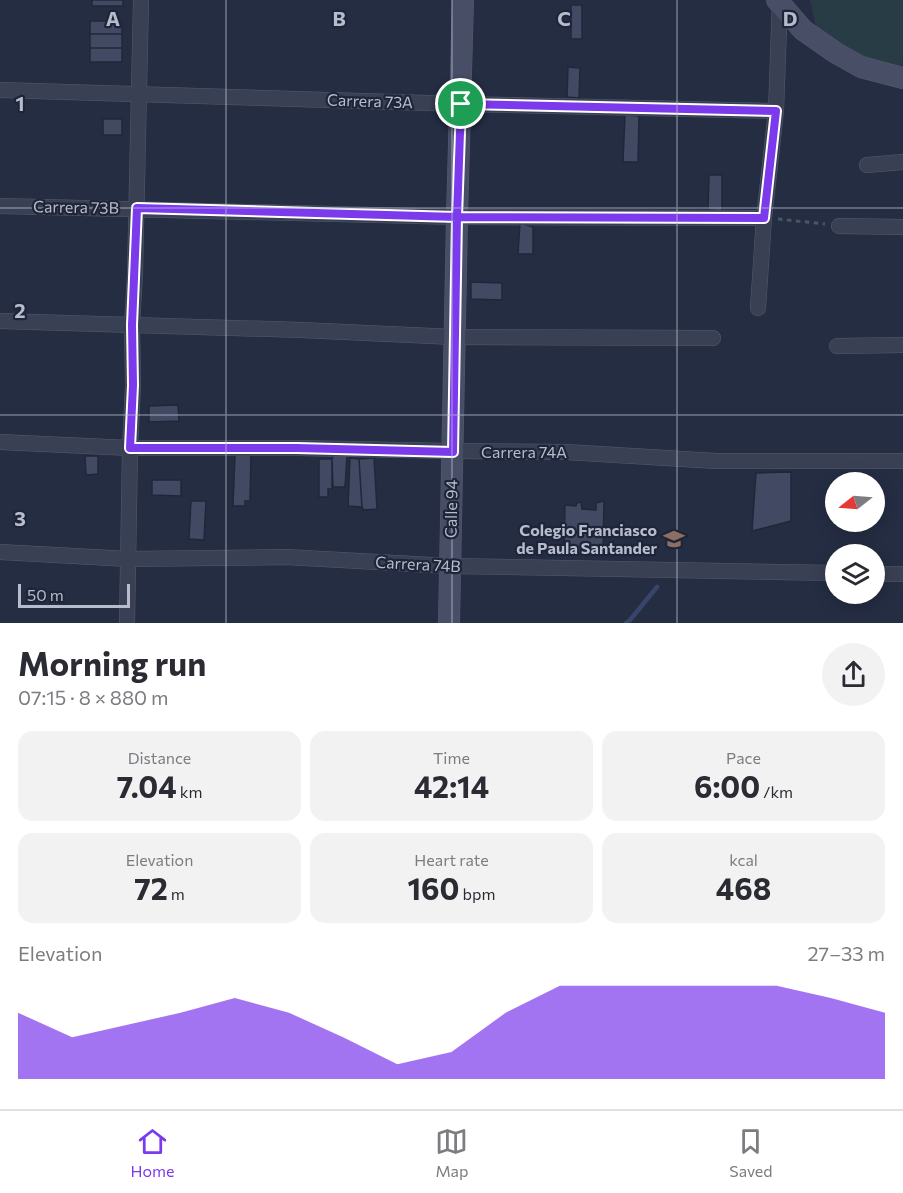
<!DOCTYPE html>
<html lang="en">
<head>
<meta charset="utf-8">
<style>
	:root { --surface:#fff; --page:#f2f2f3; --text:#2b2b33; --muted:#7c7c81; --line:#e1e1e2; --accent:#7c3aed }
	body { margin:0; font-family:Commissioner,sans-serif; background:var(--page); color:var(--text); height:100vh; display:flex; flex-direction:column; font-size:22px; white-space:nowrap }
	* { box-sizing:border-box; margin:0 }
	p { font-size:20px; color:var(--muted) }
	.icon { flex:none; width:33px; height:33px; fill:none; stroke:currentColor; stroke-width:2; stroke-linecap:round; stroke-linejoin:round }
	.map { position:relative; height:623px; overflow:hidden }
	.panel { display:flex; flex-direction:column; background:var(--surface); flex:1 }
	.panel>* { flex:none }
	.needle { width:39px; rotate:253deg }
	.tools { position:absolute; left:825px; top:472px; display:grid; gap:12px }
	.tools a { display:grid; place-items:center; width:60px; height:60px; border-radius:50%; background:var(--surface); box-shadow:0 3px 15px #0003; font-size:30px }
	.scale { position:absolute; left:18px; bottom:15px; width:112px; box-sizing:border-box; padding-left:6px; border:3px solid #b7bccc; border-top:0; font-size:16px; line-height:21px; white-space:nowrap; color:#b7bccc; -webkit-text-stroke:4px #1e2538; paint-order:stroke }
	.pin { position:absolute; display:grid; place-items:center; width:51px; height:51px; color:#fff; margin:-26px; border:3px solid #fff; border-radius:50%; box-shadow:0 2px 6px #0007 }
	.round { display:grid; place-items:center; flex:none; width:63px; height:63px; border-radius:32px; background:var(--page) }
	.overview { display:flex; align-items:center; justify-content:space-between; height:102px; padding:0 18px }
	h1 { font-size:33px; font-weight:700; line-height:45px }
	.metrics { display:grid; grid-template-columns:repeat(3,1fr); gap:9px; height:102px; padding:6px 18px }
	.metrics div { display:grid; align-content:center; border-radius:15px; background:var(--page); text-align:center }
	.metrics b { font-size:30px; font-weight:700 }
	.metrics small { font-size:16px; font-weight:400 }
	.metrics p { font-size:16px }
	.chart { height:168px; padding:12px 18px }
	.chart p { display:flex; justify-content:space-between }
	.chart svg { width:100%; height:108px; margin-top:6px; fill:var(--accent); opacity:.7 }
	.menu { display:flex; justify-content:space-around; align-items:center; height:84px; border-top:2px solid var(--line); background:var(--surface); font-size:16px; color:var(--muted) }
	.menu a { display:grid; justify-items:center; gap:3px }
	.menu .selected { color:var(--accent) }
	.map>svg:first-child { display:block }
	.green { fill:#273c44 }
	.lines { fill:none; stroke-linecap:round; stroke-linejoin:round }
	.stream { stroke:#38456b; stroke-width:4.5 }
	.building { fill:#424a63; stroke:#20273a; stroke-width:1.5 }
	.street-casing { stroke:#555b6d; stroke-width:16 }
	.secondary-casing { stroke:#555b6d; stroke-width:22 }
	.path { stroke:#465960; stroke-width:3; stroke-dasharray:4.5 4.5; stroke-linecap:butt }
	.street { stroke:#3a4053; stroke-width:15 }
	.secondary { stroke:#474e66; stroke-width:21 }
	.route-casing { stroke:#fff; stroke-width:12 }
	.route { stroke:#7c3aed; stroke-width:8 }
	.grid { fill:none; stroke:#b7bccc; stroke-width:1.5; stroke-opacity:0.55 }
	.labels { text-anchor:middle; stroke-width:4.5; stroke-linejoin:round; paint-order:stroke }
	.street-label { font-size:16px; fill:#b7bccc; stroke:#1e2538 }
	.poi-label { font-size:16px; font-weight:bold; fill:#b7bccc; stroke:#1e2538; text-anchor:end }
	.grid-label { font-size:20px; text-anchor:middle; font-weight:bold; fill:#b7bccc; stroke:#1e2538; stroke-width:4.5; stroke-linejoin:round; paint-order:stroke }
</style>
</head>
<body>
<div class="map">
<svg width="903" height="623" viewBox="0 0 903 623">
	<rect width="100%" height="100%" fill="#252d43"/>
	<path class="green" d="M 810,0 L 903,0 L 903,62 L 899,73 L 863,62 L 816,27 Z"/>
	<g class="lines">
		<path class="stream" d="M 626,623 L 630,620 L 657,587"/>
	</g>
	<path class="building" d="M 92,0 L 123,0 L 123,6 L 92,6 Z
		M 571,5 L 582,5 L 582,39 L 571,39 Z
		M 90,21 L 122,21 L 122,34 L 90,34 Z
		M 90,34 L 122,34 L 122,48 L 90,48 Z
		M 90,48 L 122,48 L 122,62 L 90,62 Z
		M 568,67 L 580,68 L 579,98 L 567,97 Z
		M 625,115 L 639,116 L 638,162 L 623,162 Z
		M 103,119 L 122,119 L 122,135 L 103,135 Z
		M 709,175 L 722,175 L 722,211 L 708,210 Z
		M 520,223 L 533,227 L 533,254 L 518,254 Z
		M 471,282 L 502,283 L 502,300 L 471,299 Z
		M 178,405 L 179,421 L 149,422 L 149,406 Z
		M 235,454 L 251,454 L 250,501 L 245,501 L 245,506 L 233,506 Z
		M 334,454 L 347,455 L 345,487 L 333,487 L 332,459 Z
		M 85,456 L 98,456 L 98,474 L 86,475 Z
		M 350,458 L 359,459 L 362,507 L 348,506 Z
		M 374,458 L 377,509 L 364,510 L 362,507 L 359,459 Z
		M 319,459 L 332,459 L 332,489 L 328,489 L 328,497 L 319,497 Z
		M 791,472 L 791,521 L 752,531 L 756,473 Z
		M 152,480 L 181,480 L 181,496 L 152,495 Z
		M 191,501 L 206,501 L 204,540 L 189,539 Z
		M 604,501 L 603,554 L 564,553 L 565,505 L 576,506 L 577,503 L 581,502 L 582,509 L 596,510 L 596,503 Z"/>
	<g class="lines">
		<defs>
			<path id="street" d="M 0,90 L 461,104 L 776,111
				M 867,165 L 903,162
				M 0,206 L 457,217 L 764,218
				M 839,226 L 903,227
				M 758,308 L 764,218 L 776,111 L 780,0
				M 0,321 L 301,330 L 454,337 L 713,338
				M 837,346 L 903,345
				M 0,442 L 130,448 L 297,448 L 453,451 L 566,452 L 716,461 L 903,461
				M 0,552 L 129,559 L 286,557 L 450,566 L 836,573
				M 874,574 L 903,574
				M 127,623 L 130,448 L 133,385 L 132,325 L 135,274 L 141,0"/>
			<path id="secondary" d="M 777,0 L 803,30 L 836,53 L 861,67 L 903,78
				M 449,623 L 457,217 L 463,0"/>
		</defs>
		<use href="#street" class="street-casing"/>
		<use href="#secondary" class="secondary-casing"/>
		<path class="path" d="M 778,219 L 825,224"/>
		<use href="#street" class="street"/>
		<use href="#secondary" class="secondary"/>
	</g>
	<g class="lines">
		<defs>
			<path id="route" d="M 461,104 L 457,217 L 137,208 L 132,325 L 133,385 L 130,448 L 297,448 L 453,452 L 457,217 L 764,218 L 776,111 L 461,104"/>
		</defs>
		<use href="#route" class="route-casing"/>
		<use href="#route" class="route"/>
	</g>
	<path class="grid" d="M 226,0 L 226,623M 452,0 L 452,623M 677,0 L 677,623M 0,208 L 903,208M 0,415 L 903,415"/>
	<defs>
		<symbol id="school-bare" viewBox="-9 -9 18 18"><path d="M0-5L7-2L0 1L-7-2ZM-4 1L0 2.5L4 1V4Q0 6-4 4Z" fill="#8d6e63" stroke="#1e2538" stroke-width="2.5" paint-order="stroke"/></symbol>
	</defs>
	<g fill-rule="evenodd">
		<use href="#school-bare" x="659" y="524" width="30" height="30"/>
	</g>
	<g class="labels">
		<g class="street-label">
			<text transform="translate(370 101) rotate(2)" y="6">Carrera 73A</text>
			<text transform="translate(76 207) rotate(1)" y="6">Carrera 73B</text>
			<text x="524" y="458">Carrera 74A</text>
			<text transform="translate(451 509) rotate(-89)" y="6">Calle 94</text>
			<text transform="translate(418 564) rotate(3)" y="6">Carrera 74B</text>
		</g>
		<g class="poi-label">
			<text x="657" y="536">Colegio Franciasco<tspan x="657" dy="18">de Paula Santander</tspan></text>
		</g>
	</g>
	<g class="grid-label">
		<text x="113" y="26">A</text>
		<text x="339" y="26">B</text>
		<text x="564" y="26">C</text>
		<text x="790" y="26">D</text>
		<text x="20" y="111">1</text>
		<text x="20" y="318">2</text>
		<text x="20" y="526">3</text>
	</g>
</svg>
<div class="tools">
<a><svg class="needle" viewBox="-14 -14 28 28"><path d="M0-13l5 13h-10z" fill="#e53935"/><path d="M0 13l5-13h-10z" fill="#7c7c81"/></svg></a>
<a><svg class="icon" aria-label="layers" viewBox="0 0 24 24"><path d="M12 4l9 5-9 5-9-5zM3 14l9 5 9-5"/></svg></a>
</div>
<div class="scale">50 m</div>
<div class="pin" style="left:461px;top:104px;background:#1e9e55"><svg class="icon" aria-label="arrive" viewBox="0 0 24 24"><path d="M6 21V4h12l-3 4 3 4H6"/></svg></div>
</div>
<section class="panel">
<div class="overview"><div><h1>Morning run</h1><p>07:15 · 8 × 880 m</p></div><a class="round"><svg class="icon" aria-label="share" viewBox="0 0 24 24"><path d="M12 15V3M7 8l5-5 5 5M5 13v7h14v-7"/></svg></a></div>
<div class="metrics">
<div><p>Distance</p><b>7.04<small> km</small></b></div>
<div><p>Time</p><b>42:14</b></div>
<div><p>Pace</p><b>6:00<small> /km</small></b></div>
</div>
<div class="metrics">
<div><p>Elevation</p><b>72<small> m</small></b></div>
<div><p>Heart rate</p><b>160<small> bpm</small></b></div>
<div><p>kcal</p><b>468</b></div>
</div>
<div class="chart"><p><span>Elevation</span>27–33 m</p>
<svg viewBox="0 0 160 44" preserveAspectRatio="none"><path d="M0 44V17L10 27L20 22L30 17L40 11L50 17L60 27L70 38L80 33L90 17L100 6L110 6L120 6L130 6L140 6L150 11L160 17V44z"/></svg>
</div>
</section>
<nav class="menu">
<a class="selected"><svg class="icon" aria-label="home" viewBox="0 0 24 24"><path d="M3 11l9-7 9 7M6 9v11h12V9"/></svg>Home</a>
<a><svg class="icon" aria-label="map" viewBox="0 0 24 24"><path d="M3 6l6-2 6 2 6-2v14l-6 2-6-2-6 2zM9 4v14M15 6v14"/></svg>Map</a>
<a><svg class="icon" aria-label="saved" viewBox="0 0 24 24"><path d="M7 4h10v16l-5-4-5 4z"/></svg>Saved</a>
</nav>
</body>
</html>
